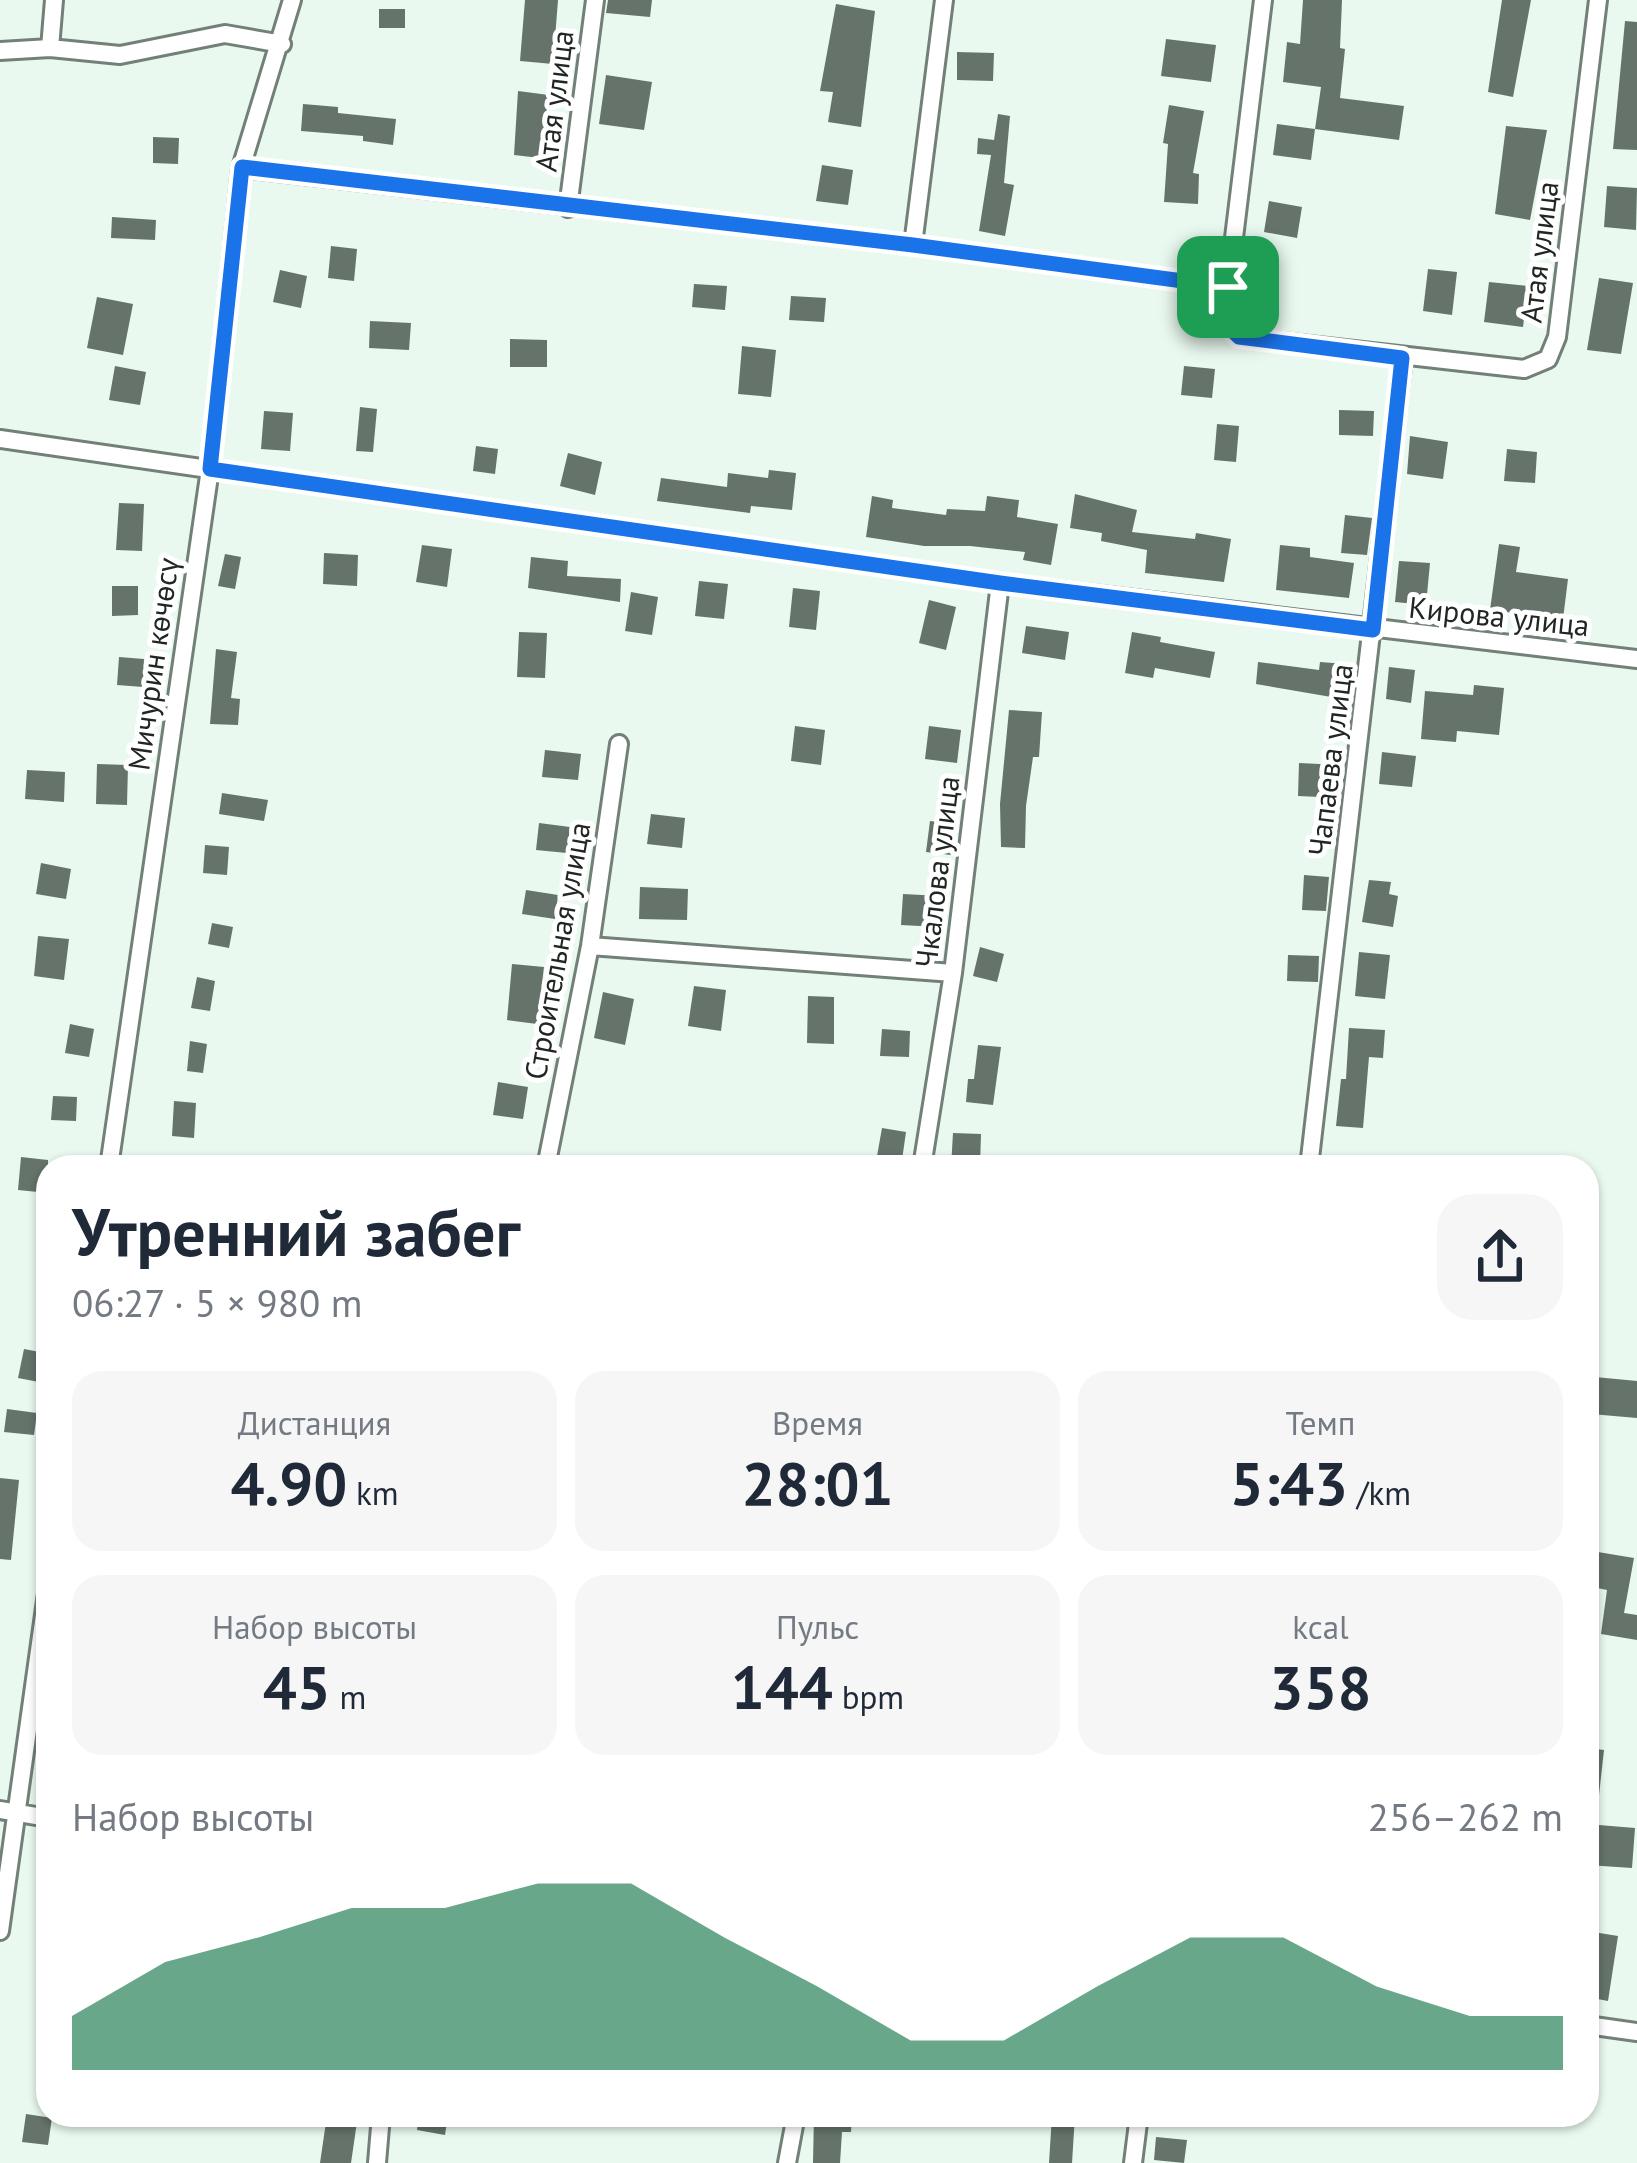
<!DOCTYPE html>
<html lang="ru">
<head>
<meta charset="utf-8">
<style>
	:root { --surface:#fff; --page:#f6f6f7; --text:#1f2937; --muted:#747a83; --accent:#298359 }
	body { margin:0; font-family:"PT Sans",sans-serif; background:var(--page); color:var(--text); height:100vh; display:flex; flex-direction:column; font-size:45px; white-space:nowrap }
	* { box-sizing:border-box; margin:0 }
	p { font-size:39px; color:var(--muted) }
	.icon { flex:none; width:66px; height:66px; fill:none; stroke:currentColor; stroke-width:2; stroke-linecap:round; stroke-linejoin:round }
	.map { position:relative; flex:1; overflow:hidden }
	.sheet { position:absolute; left:36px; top:1155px; width:1563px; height:972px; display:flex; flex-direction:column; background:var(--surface); border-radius:36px; box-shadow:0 3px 9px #0004 }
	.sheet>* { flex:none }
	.pin { position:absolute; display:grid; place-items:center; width:102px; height:102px; color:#fff; margin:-51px; border-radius:24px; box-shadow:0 6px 18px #0006 }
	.round { display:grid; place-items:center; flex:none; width:126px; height:126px; border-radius:36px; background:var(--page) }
	.summary { display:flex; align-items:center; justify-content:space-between; height:204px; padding:0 36px }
	h1 { font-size:66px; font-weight:700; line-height:90px }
	.metrics { display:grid; grid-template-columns:repeat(3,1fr); gap:18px; height:204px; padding:12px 36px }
	.metrics div { display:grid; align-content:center; border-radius:30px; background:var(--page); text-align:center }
	.metrics b { font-size:60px; font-weight:700 }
	.metrics small { font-size:33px; font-weight:400 }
	.metrics p { font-size:33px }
	.chart { height:336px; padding:24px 36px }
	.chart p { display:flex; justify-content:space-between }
	.chart svg { width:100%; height:216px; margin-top:12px; fill:var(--accent); opacity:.7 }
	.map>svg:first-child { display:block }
	.building { fill:#65736b }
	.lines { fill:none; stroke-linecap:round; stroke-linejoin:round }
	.street-casing { stroke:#728077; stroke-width:22 }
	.street { stroke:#fff; stroke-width:16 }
	.route-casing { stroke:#fff; stroke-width:24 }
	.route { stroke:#1a73e8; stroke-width:15 }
	.labels { text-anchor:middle; stroke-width:10; stroke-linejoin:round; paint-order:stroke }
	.street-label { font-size:30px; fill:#202622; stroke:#fff }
</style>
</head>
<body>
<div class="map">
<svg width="1637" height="2163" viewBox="0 0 1637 2163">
	<rect width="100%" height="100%" fill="#e9f9ef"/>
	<path class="building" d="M 525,0 L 558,0 L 553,64 L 520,61 Z
		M 608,0 L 652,0 L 650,17 L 606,13 Z
		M 1303,0 L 1342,0 L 1340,48 L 1345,49 L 1340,98 L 1404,106 L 1399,140 L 1315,129 L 1321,87 L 1283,82 L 1287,42 L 1300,44 Z
		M 1502,0 L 1531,0 L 1513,97 L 1488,92 Z
		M 836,4 L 875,11 L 861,127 L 828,122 L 833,92 L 820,91 Z
		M 379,9 L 405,9 L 405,28 L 379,28 Z
		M 1625,21 L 1637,22 L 1637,150 L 1613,149 Z
		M 1166,39 L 1216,45 L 1211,82 L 1161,76 Z
		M 957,52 L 994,53 L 993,81 L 957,80 Z
		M 606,75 L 652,82 L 644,130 L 599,124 Z
		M 518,91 L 549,95 L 540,158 L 514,155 Z
		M 303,104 L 338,107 L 338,113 L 396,119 L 393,145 L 363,141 L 363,136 L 301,131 Z
		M 1169,105 L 1204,111 L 1193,173 L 1199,174 L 1198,204 L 1164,202 L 1168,144 L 1163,143 Z
		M 998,114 L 1010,116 L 1004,183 L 1014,185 L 1005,236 L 979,231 L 991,155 L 977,154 L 978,138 L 994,140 Z
		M 1277,124 L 1315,129 L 1311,160 L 1273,155 Z
		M 1506,126 L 1547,130 L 1530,220 L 1495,214 Z
		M 153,137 L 179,138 L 178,164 L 153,163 Z
		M 822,165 L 853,170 L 848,205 L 816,201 Z
		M 1607,186 L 1637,188 L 1636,230 L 1604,227 Z
		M 1269,201 L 1302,207 L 1297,238 L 1264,232 Z
		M 112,217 L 156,220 L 155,240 L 111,238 Z
		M 331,246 L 357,249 L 354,281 L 328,278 Z
		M 1428,269 L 1457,272 L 1452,315 L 1423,311 Z
		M 280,270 L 307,276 L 301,308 L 273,302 Z
		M 1599,278 L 1633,283 L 1621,354 L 1587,350 Z
		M 1252,281 L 1279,283 L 1276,311 L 1250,308 Z
		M 1489,282 L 1528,286 L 1523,327 L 1484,322 Z
		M 694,284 L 727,286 L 725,310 L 692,307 Z
		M 791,296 L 826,298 L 824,322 L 789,320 Z
		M 97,297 L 133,304 L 123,355 L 87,348 Z
		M 370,321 L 411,323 L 409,350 L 369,348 Z
		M 510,339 L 547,340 L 547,367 L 510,367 Z
		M 742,346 L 776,350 L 771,397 L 738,394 Z
		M 115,366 L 146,372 L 140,405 L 109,400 Z
		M 1184,366 L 1215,369 L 1212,398 L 1181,395 Z
		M 360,407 L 377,409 L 373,452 L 356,451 Z
		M 1339,410 L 1374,411 L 1373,436 L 1339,435 Z
		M 264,411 L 293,413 L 290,451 L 261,449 Z
		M 1217,424 L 1239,426 L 1236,462 L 1214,460 Z
		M 1410,436 L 1448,442 L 1443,479 L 1407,474 Z
		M 476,446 L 498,449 L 495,474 L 473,471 Z
		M 1507,449 L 1537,452 L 1535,483 L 1504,481 Z
		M 568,453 L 602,462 L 595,495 L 560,486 Z
		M 769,470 L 796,473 L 792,510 L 751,506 L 750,513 L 657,501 L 661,478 L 727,487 L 728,473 L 768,478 Z
		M 1075,494 L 1137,510 L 1132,532 L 1195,539 L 1196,533 L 1231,539 L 1224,582 L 1145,573 L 1147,550 L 1101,541 L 1102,533 L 1070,528 Z
		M 872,496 L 893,500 L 892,508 L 946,515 L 947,509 L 985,511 L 987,496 L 1019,500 L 1017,517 L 1058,524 L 1051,565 L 1023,560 L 1025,552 L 970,546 L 924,546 L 866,537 Z
		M 119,503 L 144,504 L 142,551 L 116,550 Z
		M 1345,515 L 1372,518 L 1367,555 L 1341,553 Z
		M 1499,544 L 1520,547 L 1516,572 L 1568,579 L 1563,619 L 1490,610 Z
		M 422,545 L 452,549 L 447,587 L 416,582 Z
		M 1280,545 L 1310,548 L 1310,557 L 1354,563 L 1349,598 L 1276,590 Z
		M 324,553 L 358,555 L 357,586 L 323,584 Z
		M 225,554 L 241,557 L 235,589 L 218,586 Z
		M 531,557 L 568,561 L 567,576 L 621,579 L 620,602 L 528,588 Z
		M 1399,561 L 1430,563 L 1426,605 L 1395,602 Z
		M 699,581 L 728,584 L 724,619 L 695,616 Z
		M 112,586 L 138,586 L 138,615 L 112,616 Z
		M 793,588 L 820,591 L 816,630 L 789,627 Z
		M 631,592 L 658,597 L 652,635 L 625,631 Z
		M 929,600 L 956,607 L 946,650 L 919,643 Z
		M 1026,626 L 1069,632 L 1065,660 L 1022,653 Z
		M 519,632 L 547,633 L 545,678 L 517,677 Z
		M 1132,632 L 1161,637 L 1160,642 L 1215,652 L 1210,678 L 1155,668 L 1153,678 L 1125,673 Z
		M 216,649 L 237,652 L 231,698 L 240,699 L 238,725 L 210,724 Z
		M 119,657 L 144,659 L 143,687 L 117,685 Z
		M 1258,662 L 1319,670 L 1320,662 L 1346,664 L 1343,699 L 1256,684 Z
		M 1389,667 L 1415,670 L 1411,703 L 1386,699 Z
		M 1474,685 L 1504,688 L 1499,735 L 1457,731 L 1456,742 L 1421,739 L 1425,691 L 1473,695 Z
		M 1009,710 L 1042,712 L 1039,757 L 1033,757 L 1026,806 L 1025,848 L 1001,847 L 1000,804 Z
		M 795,726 L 825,730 L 821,765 L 791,761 Z
		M 929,726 L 961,730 L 957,763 L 925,759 Z
		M 545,750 L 581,754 L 578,780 L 542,777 Z
		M 1382,752 L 1416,756 L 1412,787 L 1379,784 Z
		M 1299,763 L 1341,765 L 1333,848 L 1313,846 L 1320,797 L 1298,796 Z
		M 97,764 L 128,765 L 127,805 L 96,804 Z
		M 27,770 L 65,772 L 64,802 L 25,799 Z
		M 222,793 L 268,800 L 264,821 L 219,814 Z
		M 651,814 L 685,818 L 682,848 L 647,844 Z
		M 930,821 L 955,824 L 951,855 L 926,852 Z
		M 539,823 L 570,827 L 567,853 L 536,850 Z
		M 205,845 L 229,847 L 227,875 L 203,873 Z
		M 41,863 L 71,869 L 66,899 L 36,894 Z
		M 1304,875 L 1329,877 L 1326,911 L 1302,910 Z
		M 1369,880 L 1391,882 L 1389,894 L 1398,896 L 1393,927 L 1362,922 Z
		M 640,887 L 688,889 L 687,920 L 639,919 Z
		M 526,890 L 558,895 L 555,919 L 522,914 Z
		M 903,894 L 941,896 L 939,927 L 901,925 Z
		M 212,923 L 233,927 L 229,948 L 208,944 Z
		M 38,936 L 69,939 L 64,980 L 34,976 Z
		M 980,947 L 1004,954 L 997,982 L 973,976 Z
		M 1359,952 L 1390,955 L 1385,999 L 1355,996 Z
		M 1288,955 L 1319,956 L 1318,982 L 1287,981 Z
		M 512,964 L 544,967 L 537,1024 L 507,1020 Z
		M 197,977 L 215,981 L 210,1011 L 191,1008 Z
		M 694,986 L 726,990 L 721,1031 L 688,1026 Z
		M 603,992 L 634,999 L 625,1045 L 594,1038 Z
		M 808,996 L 834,997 L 834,1044 L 807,1043 Z
		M 70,1024 L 94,1029 L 89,1057 L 65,1053 Z
		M 1349,1028 L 1385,1030 L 1383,1058 L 1369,1057 L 1363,1128 L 1336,1126 L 1341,1079 L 1346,1079 Z
		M 882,1029 L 910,1031 L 909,1057 L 880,1056 Z
		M 190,1041 L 207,1044 L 203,1073 L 187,1071 Z
		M 978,1045 L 1001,1047 L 993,1105 L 966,1102 L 968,1079 L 974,1079 Z
		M 498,1082 L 528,1087 L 523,1119 L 493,1115 Z
		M 53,1096 L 77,1097 L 76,1121 L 51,1120 Z
		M 174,1101 L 196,1103 L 194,1138 L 172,1136 Z
		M 882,1128 L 906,1132 L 902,1160 L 877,1156 Z
		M 953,1133 L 981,1134 L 980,1167 L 951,1167 Z
		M 21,1157 L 48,1160 L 48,1193 L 18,1190 Z
		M 24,1349 L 45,1353 L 39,1382 L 18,1378 Z
		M 1595,1377 L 1637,1381 L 1637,1418 L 1591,1414 Z
		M 7,1409 L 37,1413 L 34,1435 L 4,1432 Z
		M 0,1478 L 19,1480 L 11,1560 L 0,1559 Z
		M 1592,1551 L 1634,1558 L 1624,1613 L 1637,1615 L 1637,1640 L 1601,1634 L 1607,1590 L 1587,1586 Z
		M 1587,1748 L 1604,1750 L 1598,1804 L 1587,1804 Z
		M 1587,1824 L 1635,1828 L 1632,1868 L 1587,1865 Z
		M 1587,1931 L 1618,1936 L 1608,2001 L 1587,1997 Z
		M 26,2114 L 52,2118 L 48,2145 L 22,2142 Z
		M 327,2115 L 358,2115 L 351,2163 L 320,2163 Z
		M 419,2115 L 448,2115 L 445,2135 L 417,2130 Z
		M 814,2115 L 852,2115 L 851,2132 L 842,2132 L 840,2163 L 813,2163 Z
		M 1052,2115 L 1075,2115 L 1072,2163 L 1049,2163 Z
		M 1156,2137 L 1187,2140 L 1184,2163 L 1154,2160 Z"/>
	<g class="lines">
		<defs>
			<path id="street" d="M 50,48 L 54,0
				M 0,51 L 50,48 L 120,55 L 225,34 L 282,44
				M 241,168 L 913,245 L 1228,287 L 1226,317 L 1239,337 L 1524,369 L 1548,359 L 1557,337 L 1598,0
				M 568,208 L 595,0
				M 913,245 L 944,0
				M 1228,287 L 1263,0
				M 0,439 L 1000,583 L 1637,659
				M 590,946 L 953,973
				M 109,1167 L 210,469 L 241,168 L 292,0
				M 546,1167 L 590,946 L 619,744
				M 922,1167 L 953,973 L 1000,583
				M 1309,1167 L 1403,358
				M 0,1810 L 48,1818
				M 0,1931 L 48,1586
				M 1587,2025 L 1637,2032
				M 377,2163 L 381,2115
				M 787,2163 L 796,2115
				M 1133,2163 L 1139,2115"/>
		</defs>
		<use href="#street" class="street-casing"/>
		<use href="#street" class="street"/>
	</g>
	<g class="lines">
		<defs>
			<path id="route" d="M 242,167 L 913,245 L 1228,287 C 1227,307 1223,323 1239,337 L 1402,358 L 1373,630 L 1000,583 L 210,469 Z"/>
		</defs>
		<use href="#route" class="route-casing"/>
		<use href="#route" class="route"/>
	</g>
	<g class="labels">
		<g class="street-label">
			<text transform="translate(555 101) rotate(-83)" y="10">Атая улица</text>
			<text transform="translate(1540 252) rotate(-83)" y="10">Атая улица</text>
			<text transform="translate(1499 617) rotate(6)" y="10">Кирова улица</text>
			<text transform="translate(154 664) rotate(-82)" y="10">Мичурин көчөсү</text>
			<text transform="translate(1331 760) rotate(-83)" y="10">Чапаева улица</text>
			<text transform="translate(938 872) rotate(-83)" y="10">Чкалова улица</text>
			<text transform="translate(558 951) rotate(-80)" y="10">Строительная улица</text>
		</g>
	</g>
</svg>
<div class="pin" style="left:1228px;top:287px;background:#1e9e55"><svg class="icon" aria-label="arrive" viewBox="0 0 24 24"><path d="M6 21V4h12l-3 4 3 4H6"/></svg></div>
<section class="sheet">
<div class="summary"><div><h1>Утренний забег</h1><p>06:27 · 5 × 980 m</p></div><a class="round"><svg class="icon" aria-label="share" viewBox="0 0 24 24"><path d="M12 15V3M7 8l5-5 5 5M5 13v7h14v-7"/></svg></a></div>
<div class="metrics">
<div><p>Дистанция</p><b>4.90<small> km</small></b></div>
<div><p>Время</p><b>28:01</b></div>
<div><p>Темп</p><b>5:43<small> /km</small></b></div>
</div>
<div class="metrics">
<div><p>Набор высоты</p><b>45<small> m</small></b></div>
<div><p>Пульс</p><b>144<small> bpm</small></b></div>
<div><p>kcal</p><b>358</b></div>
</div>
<div class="chart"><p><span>Набор высоты</span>256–262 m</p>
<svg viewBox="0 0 160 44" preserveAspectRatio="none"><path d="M0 44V33L10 22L20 17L30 11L40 11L50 6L60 6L70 17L80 27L90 38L100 38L110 27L120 17L130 17L140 27L150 33L160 33V44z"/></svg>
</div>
</section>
</div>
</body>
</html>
